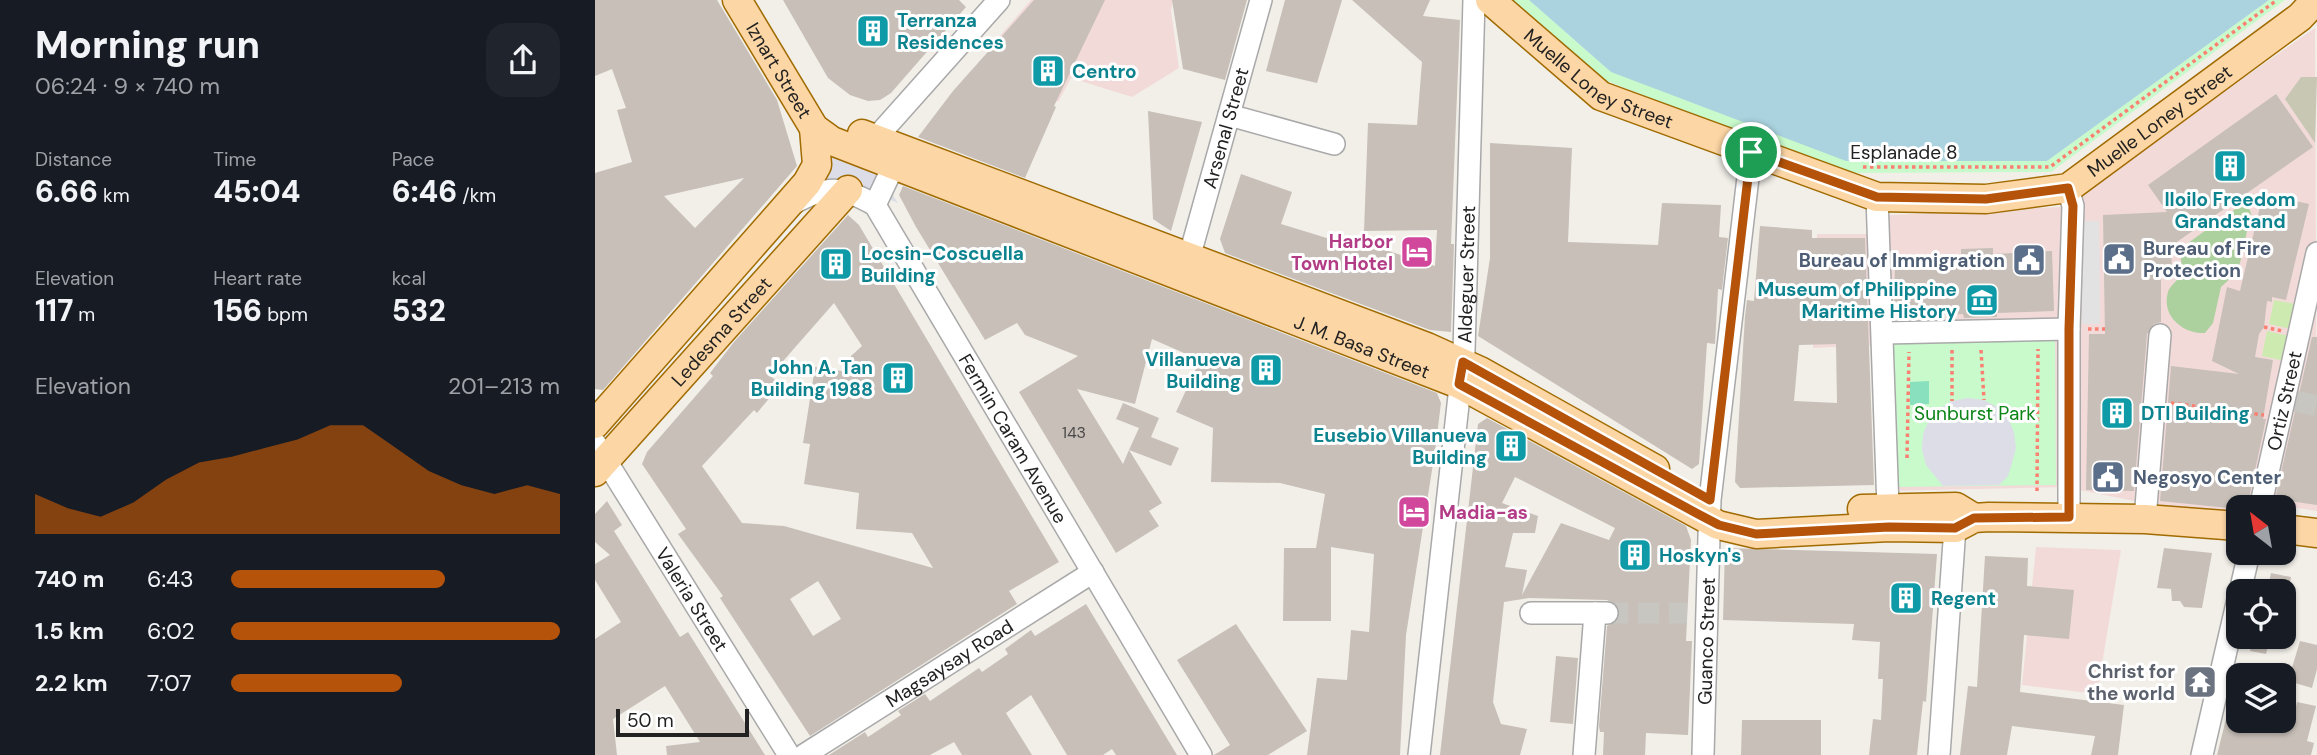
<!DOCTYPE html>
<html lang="en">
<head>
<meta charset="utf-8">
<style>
	:root { --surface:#171b24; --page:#20242c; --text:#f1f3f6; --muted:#9ea1a6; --accent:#b45309 }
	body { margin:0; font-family:"DM Sans",sans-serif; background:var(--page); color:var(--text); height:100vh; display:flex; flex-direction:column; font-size:26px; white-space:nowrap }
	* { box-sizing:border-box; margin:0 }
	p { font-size:23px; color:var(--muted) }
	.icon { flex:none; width:38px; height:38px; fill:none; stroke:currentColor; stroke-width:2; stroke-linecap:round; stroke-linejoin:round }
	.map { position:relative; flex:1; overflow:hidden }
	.panel { display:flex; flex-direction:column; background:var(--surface); width:595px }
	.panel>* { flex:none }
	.needle { width:46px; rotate:329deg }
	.controls { position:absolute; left:1631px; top:495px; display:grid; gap:14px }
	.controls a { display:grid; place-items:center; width:70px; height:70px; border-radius:14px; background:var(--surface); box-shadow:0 2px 5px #0004; font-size:35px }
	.scale { position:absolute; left:21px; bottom:18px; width:133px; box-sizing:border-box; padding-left:7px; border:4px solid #222; border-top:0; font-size:19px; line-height:24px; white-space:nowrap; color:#222; -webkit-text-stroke:5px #fff; paint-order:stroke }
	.pin { position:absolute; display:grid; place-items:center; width:60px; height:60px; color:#fff; margin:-30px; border:4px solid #fff; border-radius:50%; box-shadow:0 2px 7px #0007 }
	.round { display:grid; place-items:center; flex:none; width:74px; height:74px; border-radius:21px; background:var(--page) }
	.headline { display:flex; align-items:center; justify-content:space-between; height:119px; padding:0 35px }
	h1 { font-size:38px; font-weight:800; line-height:52px }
	.figures { display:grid; grid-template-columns:repeat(3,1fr); gap:10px; height:119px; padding:7px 35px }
	.figures div { display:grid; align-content:center }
	.figures b { font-size:30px; font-weight:800 }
	.figures small { font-size:19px; font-weight:400 }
	.figures p { font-size:19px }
	.chart { height:196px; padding:14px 35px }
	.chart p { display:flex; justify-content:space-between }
	.chart svg { width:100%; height:126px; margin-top:7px; fill:var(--accent); opacity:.7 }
	ul { padding:0 35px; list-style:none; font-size:23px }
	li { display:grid; grid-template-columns:112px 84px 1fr; align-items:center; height:52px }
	li i { height:18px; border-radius:9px; background:var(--accent) }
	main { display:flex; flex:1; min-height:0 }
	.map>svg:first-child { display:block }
	.commercial { fill:#f2dad9 }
	.construction { fill:#c7c7b4 }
	.grass { fill:#cdebb0 }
	.forest { fill:#add19e }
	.park { fill:#c8facc }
	.pitch { fill:#88e0be }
	.parking { fill:#e2e2e2 }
	.plaza { fill:#dddde8 }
	.water { fill:#aad3df }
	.building { fill:#c7bfb8; fill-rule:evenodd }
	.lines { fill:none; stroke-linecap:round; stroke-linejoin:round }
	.minor-tunnel { stroke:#c8c6c1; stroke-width:21; stroke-dasharray:21 10; stroke-linecap:butt }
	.minor-casing { stroke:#a9a9a9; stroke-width:24 }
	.major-casing { stroke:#a06b00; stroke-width:31 }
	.path { stroke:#fa8072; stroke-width:3.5; stroke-dasharray:3.5 3.5; stroke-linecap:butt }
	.minor { stroke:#fff; stroke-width:21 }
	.major { stroke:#fcd6a4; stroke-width:28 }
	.route-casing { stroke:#fff; stroke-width:14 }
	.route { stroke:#b45309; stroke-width:9 }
	.labels { text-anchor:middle; stroke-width:6; stroke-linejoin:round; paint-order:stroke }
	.number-label { font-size:16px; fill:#4b4948 }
	.culture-label { font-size:19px; font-weight:bold; fill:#0d838f; stroke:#fff; text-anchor:start }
	.street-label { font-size:19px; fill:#222; stroke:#fff }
	.hotel-label { font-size:19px; font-weight:bold; fill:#b23c85; stroke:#fff; text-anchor:end }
	.service-label { font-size:19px; font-weight:bold; fill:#4e5e75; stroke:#fff; text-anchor:start }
	.park-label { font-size:19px; fill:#0c8416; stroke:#fff }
	.worship-label { font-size:19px; font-weight:bold; fill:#5b616d; stroke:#fff; text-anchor:end }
</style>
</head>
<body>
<main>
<section class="panel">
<div class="headline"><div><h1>Morning run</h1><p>06:24 · 9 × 740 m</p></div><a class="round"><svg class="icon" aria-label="share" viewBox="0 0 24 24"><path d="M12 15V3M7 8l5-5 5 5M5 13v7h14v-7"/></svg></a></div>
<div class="figures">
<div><p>Distance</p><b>6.66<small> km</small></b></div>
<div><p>Time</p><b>45:04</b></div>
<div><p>Pace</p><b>6:46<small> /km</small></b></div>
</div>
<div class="figures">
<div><p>Elevation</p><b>117<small> m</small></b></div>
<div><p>Heart rate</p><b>156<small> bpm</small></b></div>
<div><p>kcal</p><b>532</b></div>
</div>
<div class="chart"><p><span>Elevation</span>201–213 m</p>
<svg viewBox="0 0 160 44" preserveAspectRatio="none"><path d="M0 44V30L10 35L20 38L30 33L40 25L50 19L60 17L70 14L80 11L90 6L100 6L110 14L120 22L130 27L140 30L150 27L160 30V44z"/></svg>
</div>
<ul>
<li><b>740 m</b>6:43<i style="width:65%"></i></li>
<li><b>1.5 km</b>6:02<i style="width:100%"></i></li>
<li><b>2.2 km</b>7:07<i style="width:52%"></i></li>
</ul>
</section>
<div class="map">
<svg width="1722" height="755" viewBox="0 0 1722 755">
	<rect width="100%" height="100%" fill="#f2efe9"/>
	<path class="commercial" d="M 436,0 L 578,0 L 576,10 L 584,68 L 537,97 L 476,78 L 463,102 L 397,45 Z
		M 1720,28 L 1722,511 L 1683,505 L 1643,508 L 1643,514 L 1549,503 L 1470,487 L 1290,491 L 1283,345 L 1218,348 L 1217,281 L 1221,281 L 1222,234 L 1275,234 L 1275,216 L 1465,207 Z
		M 1441,547 L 1526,550 L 1502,694 L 1427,685 Z"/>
	<path class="construction" d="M 1706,77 L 1722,77 L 1720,143 L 1690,99 Z"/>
	<path class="grass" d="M 1679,300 L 1706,305 L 1701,330 L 1674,324 Z
		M 1672,331 L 1699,337 L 1694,362 L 1667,356 Z"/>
	<path class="forest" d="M 1646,205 L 1653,206 L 1656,213 L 1645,263 L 1639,275 L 1626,287 L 1618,323 L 1610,333 C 1588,334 1566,316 1573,292 C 1575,285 1583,281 1585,275 C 1589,266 1584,256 1586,248 Z"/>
	<path class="park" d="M 915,0 L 934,0 L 1016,72 L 1452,161 L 1674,0 L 1690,0 L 1456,172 L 1249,173 L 1012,81 Z
		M 1460,338 L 1461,485 L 1300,487 L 1299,340 Z"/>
	<path class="pitch" d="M 1334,381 L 1334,404 L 1315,405 L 1315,382 Z"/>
	<path class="parking" d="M 1485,221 L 1504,221 L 1505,324 L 1487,324 Z"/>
	<path class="plaza" d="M 237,154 L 316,182 L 303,184 L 297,194 L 303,203 L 257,184 L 229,183 L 233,156 Z
		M 1373,398 L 1389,400 L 1402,407 L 1413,418 L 1419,432 L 1421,448 L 1417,463 L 1413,476 L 1404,485 L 1348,486 L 1331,465 L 1327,450 L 1328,434 L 1334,420 L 1344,409 L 1357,401 Z"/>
	<path class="water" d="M 934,0 L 1674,0 L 1452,161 L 1251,161 L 1016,72 Z"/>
	<path class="building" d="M 0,0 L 122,0 L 182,100 L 202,166 L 8,390 L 0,389 L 0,173 L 37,162 L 22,110 L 31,108 L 17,69 L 0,76 ZM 149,178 L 100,228 L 69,196 Z
		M 188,0 L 364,0 L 371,7 L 296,93 L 285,100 L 273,101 L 255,95 L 233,78 Z
		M 439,0 L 510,0 L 459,106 L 461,107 L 430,178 L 323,137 L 358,91 Z
		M 577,0 L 652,0 L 630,80 L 588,69 Z
		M 690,0 L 747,0 L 722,83 L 671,71 Z
		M 757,0 L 835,0 L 828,16 L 865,20 L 856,244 L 859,244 L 856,332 L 835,330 L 630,253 L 625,239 L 646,174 L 697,192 L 686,224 L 748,243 L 750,237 L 840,266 L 842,230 L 769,231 L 773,123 L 822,125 L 827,62 Z
		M 1681,94 L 1718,147 L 1576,246 L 1577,272 L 1566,272 L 1566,322 L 1559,324 L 1552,334 L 1539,491 L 1491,490 L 1494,334 L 1510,334 L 1508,215 L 1572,212 L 1553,185 Z
		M 553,111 L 607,122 L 576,231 L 558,219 Z
		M 895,143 L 977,148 L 973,242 L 1063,245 L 1067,203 L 1126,205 L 1124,237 L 1133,238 L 1127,290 L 1123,289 L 1120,344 L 1112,343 L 1104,464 L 1097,469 L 883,336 L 895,258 Z
		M 308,186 L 842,393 L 846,403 L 840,451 L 811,635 L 805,755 L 712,755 L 722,678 L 752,680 L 756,630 L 774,632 L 779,554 L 736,547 L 736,621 L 688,621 L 689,548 L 721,548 L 730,494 L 685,483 L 616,482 L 618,428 L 581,412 L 605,360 L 557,339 L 540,404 L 482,389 L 528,464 L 534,450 L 567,503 L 554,511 L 564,526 L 521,553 L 424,392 L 483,356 L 430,335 L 422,323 L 390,340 L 321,227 L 304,195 Z
		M 1668,194 L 1714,204 L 1691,300 L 1677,297 L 1677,302 L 1672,301 L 1669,327 L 1664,334 L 1660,357 L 1678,360 L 1668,419 L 1671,419 L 1652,508 L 1643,509 L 1565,501 L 1576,366 L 1644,374 L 1617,361 L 1632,287 L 1645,291 Z
		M 253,215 L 264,225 L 464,562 L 414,591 L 422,604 L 215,736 L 125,598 L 128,596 L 83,534 L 91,529 L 47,464 L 52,452 L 118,376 L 115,373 L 139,342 ZM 239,303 L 267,346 L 256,356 L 254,372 L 220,367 L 208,443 L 215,444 L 209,484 L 264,493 L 261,529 L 317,533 L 338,568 L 189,526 L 147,523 L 107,466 L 159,410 L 162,413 L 186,384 L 175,376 ZM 223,581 L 246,619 L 218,636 L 195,599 Z
		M 1165,226 L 1217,230 L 1217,238 L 1270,238 L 1279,485 L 1145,488 L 1140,482 L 1150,316 L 1152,300 L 1159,301 ZM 1241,344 L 1242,403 L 1199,401 L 1204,345 Z
		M 1398,248 L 1398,254 L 1457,251 L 1459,311 L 1402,313 L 1402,317 L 1369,318 L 1368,314 L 1299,317 L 1300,258 L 1366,255 L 1366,249 Z
		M 1717,337 L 1722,337 L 1722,505 L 1680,499 Z
		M 528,403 L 564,418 L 556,437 L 584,448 L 576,466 L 534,450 L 544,428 L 521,419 Z
		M 892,418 L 1091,526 L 1096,540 L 1091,641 L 1097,641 L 1093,735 L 1051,733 L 1050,755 L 1008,755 L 1009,732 L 1005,732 L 1004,726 L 1012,626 L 1023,620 L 1024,607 L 1012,600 L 934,598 L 909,602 L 898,702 L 906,724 L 932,729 L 925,755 L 845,755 L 883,424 ZM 920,477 L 1020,528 L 1014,540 L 966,523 L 927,595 L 932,570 L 910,567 L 918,533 L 940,533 L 943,516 L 907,503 Z
		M 12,501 L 27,525 L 19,531 L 85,637 L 93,632 L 170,755 L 72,755 L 71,746 L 105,742 L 70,686 L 18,719 L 22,755 L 0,755 L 0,639 L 26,622 L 0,580 L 0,564 L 15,555 L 0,542 L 0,514 Z
		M 1130,548 L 1342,554 L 1331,702 L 1328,701 L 1322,755 L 1274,755 L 1278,719 L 1286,720 L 1288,679 L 1283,679 L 1285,642 L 1257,640 L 1259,624 L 1128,620 Z
		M 1569,548 L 1617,553 L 1607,608 L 1589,607 L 1585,601 L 1577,601 L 1576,589 L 1562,588 Z
		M 1390,556 L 1433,558 L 1432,586 L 1479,590 L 1474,639 L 1429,635 L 1425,692 L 1529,705 L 1523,755 L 1496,755 L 1500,736 L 1417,726 L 1412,755 L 1365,755 L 1373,686 L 1382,687 Z
		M 1676,573 L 1696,577 L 1693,592 L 1672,592 Z
		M 491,604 L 582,755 L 521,755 L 517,749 L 508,755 L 472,755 L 436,695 L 411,713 L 437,755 L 367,755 L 359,742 L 335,755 L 234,755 L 270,732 L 273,737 L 306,715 L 303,711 L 330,694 L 335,701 L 384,668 L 387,672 L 413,654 L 410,649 L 436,630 L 440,636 Z
		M 641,624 L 712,731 L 673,755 L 619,755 L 635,745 L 582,660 Z
		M 1658,637 L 1675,637 L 1671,654 L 1655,651 Z
		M 1705,641 L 1722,645 L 1722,669 L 1717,688 L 1693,681 Z
		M 961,656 L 983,658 L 978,724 L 955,722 Z
		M 1638,691 L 1643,692 L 1643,721 L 1698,721 L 1702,702 L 1721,706 L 1712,741 L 1719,743 L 1716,755 L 1622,755 Z
		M 1147,720 L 1226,720 L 1226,755 L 1146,755 Z"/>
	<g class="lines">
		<path class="minor-tunnel" d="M 1701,401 L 1722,406
			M 1012,613 L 1092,613"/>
		<defs>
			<g id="minor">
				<path d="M 634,115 L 739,144"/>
				<path d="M 280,139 L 404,0"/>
				<path d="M 1473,188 L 1478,206 L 1474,329 L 1474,517"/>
				<path d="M 1282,197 L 1293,508"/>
				<path id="s1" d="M 197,204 C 231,185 247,186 280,205 L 606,755"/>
				<path d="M 280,205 L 298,167"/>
				<path id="s2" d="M 594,258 L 666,0"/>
				<path d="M 1289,333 L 1474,329"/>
				<path id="s3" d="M 0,443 L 194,755"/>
				<path id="s4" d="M 1665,508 L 1722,253"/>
				<path d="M 1550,519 L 1565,335"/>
				<path d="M 1645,592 L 1654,553"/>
				<path d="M 936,613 L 1012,613"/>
				<path id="s5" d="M 209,755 L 498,572"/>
				<path id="s6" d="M 824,755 L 869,351 L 879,0"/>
				<path d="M 989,755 L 1000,613"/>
				<path id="s7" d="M 1108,755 L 1115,500 L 1156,152"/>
				<path d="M 1344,755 L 1361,513"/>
				<path d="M 1607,755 L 1643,599"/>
			</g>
			<g id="major">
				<path id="s8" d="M 142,0 L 219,128 L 237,141 L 864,384 L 1123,525 L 1161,534 L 1294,527 L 1360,528 L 1379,518 L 1394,517 L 1550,519 L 1643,526"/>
				<path id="s9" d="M 895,0 L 1006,96 L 1282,197 L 1391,199 L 1473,188 L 1705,17 L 1721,0"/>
				<path d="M 267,134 L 832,347 L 885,371 L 1060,469"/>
				<path d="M 0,424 L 212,183 L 222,165 L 219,128"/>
				<path id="s10" d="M 0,472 L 253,190"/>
				<path d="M 1267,509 L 1361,507 L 1379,518"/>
				<path d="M 1689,529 L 1722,533"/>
			</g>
		</defs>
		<use href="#minor" class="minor-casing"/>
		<use href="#major" class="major-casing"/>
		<path class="path" d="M 1268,167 L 1455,167 L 1682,0
			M 1669,327 L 1687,331
			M 1493,329 L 1510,329
			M 1357,350 L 1357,401
			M 1386,350 L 1389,400
			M 1576,403 L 1669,415
			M 1312,458 L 1314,352
			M 1442,491 L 1443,349"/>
		<use href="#minor" class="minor"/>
		<use href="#major" class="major"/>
	</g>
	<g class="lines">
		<defs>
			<path id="route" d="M 1156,152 L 1282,197 L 1391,199 L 1473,188 L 1478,206 L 1474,329 L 1474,517 L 1379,518 L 1360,528 L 1294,527 L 1161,534 L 1124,525 L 1103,514 L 864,384 L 868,362 L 1115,500 Z"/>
		</defs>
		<use href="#route" class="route-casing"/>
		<use href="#route" class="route"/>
	</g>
	<defs>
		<symbol id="building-square" viewBox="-11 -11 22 22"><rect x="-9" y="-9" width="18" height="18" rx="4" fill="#0f9aa8" stroke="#fff"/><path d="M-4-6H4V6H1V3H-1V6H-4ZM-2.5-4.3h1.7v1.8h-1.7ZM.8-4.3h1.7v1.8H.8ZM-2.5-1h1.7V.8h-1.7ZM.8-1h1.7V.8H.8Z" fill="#fff"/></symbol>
		<symbol id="hotel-square" viewBox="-11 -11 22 22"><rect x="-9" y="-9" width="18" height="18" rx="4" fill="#d1479c" stroke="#fff"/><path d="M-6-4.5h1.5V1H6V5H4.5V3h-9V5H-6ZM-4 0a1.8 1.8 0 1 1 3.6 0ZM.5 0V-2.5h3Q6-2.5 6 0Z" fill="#fff"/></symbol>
		<symbol id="civic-square" viewBox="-11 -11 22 22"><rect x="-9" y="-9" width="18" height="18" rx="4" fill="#5c6f8a" stroke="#fff"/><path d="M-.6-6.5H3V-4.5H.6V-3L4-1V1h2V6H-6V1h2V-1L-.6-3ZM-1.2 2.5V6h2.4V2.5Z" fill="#fff"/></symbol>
		<symbol id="museum-square" viewBox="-11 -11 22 22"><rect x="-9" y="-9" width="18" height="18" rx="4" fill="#0f9aa8" stroke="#fff"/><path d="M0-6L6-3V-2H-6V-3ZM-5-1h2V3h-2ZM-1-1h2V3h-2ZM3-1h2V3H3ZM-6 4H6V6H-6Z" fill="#fff"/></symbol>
		<symbol id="temple-square" viewBox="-11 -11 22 22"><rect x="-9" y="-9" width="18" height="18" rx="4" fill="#6b7280" stroke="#fff"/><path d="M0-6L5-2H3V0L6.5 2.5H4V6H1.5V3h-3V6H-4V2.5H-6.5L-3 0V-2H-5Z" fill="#fff"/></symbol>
	</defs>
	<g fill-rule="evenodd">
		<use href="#building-square" x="259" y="12" width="38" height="38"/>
		<use href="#building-square" x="434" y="52" width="38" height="38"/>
		<use href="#building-square" x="1616" y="147" width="38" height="38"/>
		<use href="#hotel-square" x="803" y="233" width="38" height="38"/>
		<use href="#civic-square" x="1505" y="240" width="38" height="38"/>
		<use href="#civic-square" x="1415" y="241" width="38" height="38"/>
		<use href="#building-square" x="222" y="245" width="38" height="38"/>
		<use href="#museum-square" x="1368" y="281" width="38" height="38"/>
		<use href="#building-square" x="652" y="351" width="38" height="38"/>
		<use href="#building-square" x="284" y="359" width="38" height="38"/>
		<use href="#building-square" x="1503" y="394" width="38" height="38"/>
		<use href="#building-square" x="897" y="427" width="38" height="38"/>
		<use href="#civic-square" x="1494" y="458" width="38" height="38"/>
		<use href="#hotel-square" x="800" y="493" width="38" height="38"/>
		<use href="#building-square" x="1021" y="536" width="38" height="38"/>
		<use href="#building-square" x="1292" y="579" width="38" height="38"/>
		<use href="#temple-square" x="1586" y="663" width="38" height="38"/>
	</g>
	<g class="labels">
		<g class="number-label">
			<text x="479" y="438">143</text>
		</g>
		<g class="culture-label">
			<text x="302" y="27">Terranza<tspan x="302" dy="22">Residences</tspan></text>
			<text x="477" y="78">Centro</text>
			<text x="1635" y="206" text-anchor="middle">Iloilo Freedom<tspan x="1635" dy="22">Grandstand</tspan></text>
			<text x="266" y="260">Locsin-Coscuella<tspan x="266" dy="22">Building</tspan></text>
			<text x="1362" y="296" text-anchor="end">Museum of Philippine<tspan x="1362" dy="22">Maritime History</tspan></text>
			<text x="646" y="366" text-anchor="end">Villanueva<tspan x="646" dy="22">Building</tspan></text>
			<text x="278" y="374" text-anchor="end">John A. Tan<tspan x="278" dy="22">Building 1988</tspan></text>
			<text x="1546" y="420">DTI Building</text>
			<text x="892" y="442" text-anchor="end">Eusebio Villanueva<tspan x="892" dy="22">Building</tspan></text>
			<text x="1064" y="562">Hoskyn's</text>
			<text x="1336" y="605">Regent</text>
		</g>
		<g class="street-label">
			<text dy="7" stroke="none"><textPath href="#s8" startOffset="82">Iznart Street</textPath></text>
			<text dy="7" stroke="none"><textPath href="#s9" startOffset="136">Muelle Loney Street</textPath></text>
			<text dy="7" stroke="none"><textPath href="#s9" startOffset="746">Muelle Loney Street</textPath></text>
			<text dy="7" stroke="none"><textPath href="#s2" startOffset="135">Arsenal Street</textPath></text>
			<text x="1309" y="159">Esplanade 8</text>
			<text dy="7" stroke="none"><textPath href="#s6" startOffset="483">Aldeguer Street</textPath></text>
			<text dy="7" stroke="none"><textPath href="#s10" startOffset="189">Ledesma Street</textPath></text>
			<text dy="7" stroke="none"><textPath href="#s8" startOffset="740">J. M. Basa Street</textPath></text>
			<text dy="7" stroke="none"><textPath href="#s4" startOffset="110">Ortiz Street</textPath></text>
			<text dy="7" stroke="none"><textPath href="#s1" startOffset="360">Fermin Caram Avenue</textPath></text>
			<text dy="7" stroke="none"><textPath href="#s3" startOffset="184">Valeria Street</textPath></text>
			<text dy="7" stroke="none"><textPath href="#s7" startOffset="114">Guanco Street</textPath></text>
			<text dy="7" stroke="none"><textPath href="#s5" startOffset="172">Magsaysay Road</textPath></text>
		</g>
		<g class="hotel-label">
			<text x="798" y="248">Harbor<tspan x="798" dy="22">Town Hotel</tspan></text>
			<text x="844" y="519" text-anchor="start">Madia-as</text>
		</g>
		<g class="service-label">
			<text x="1548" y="255">Bureau of Fire<tspan x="1548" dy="22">Protection</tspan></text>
			<text x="1410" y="267" text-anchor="end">Bureau of Immigration</text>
			<text x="1538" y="484">Negosyo Center</text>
		</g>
		<g class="park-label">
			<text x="1380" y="420">Sunburst Park</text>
		</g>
		<g class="worship-label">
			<text x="1580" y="678">Christ for<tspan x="1580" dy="22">the world</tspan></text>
		</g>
	</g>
</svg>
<div class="controls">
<a><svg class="needle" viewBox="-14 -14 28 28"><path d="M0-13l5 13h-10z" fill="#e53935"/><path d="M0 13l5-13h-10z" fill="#9ea1a6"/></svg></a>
<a><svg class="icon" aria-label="locate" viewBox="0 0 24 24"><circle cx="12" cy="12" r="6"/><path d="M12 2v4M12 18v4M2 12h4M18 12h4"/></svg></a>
<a><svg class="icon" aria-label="layers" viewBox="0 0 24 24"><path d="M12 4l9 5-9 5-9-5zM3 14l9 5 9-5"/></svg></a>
</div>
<div class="scale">50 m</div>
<div class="pin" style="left:1156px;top:152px;background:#1e9e55"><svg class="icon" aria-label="arrive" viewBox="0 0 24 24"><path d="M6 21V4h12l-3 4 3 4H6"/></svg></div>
</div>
</main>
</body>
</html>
